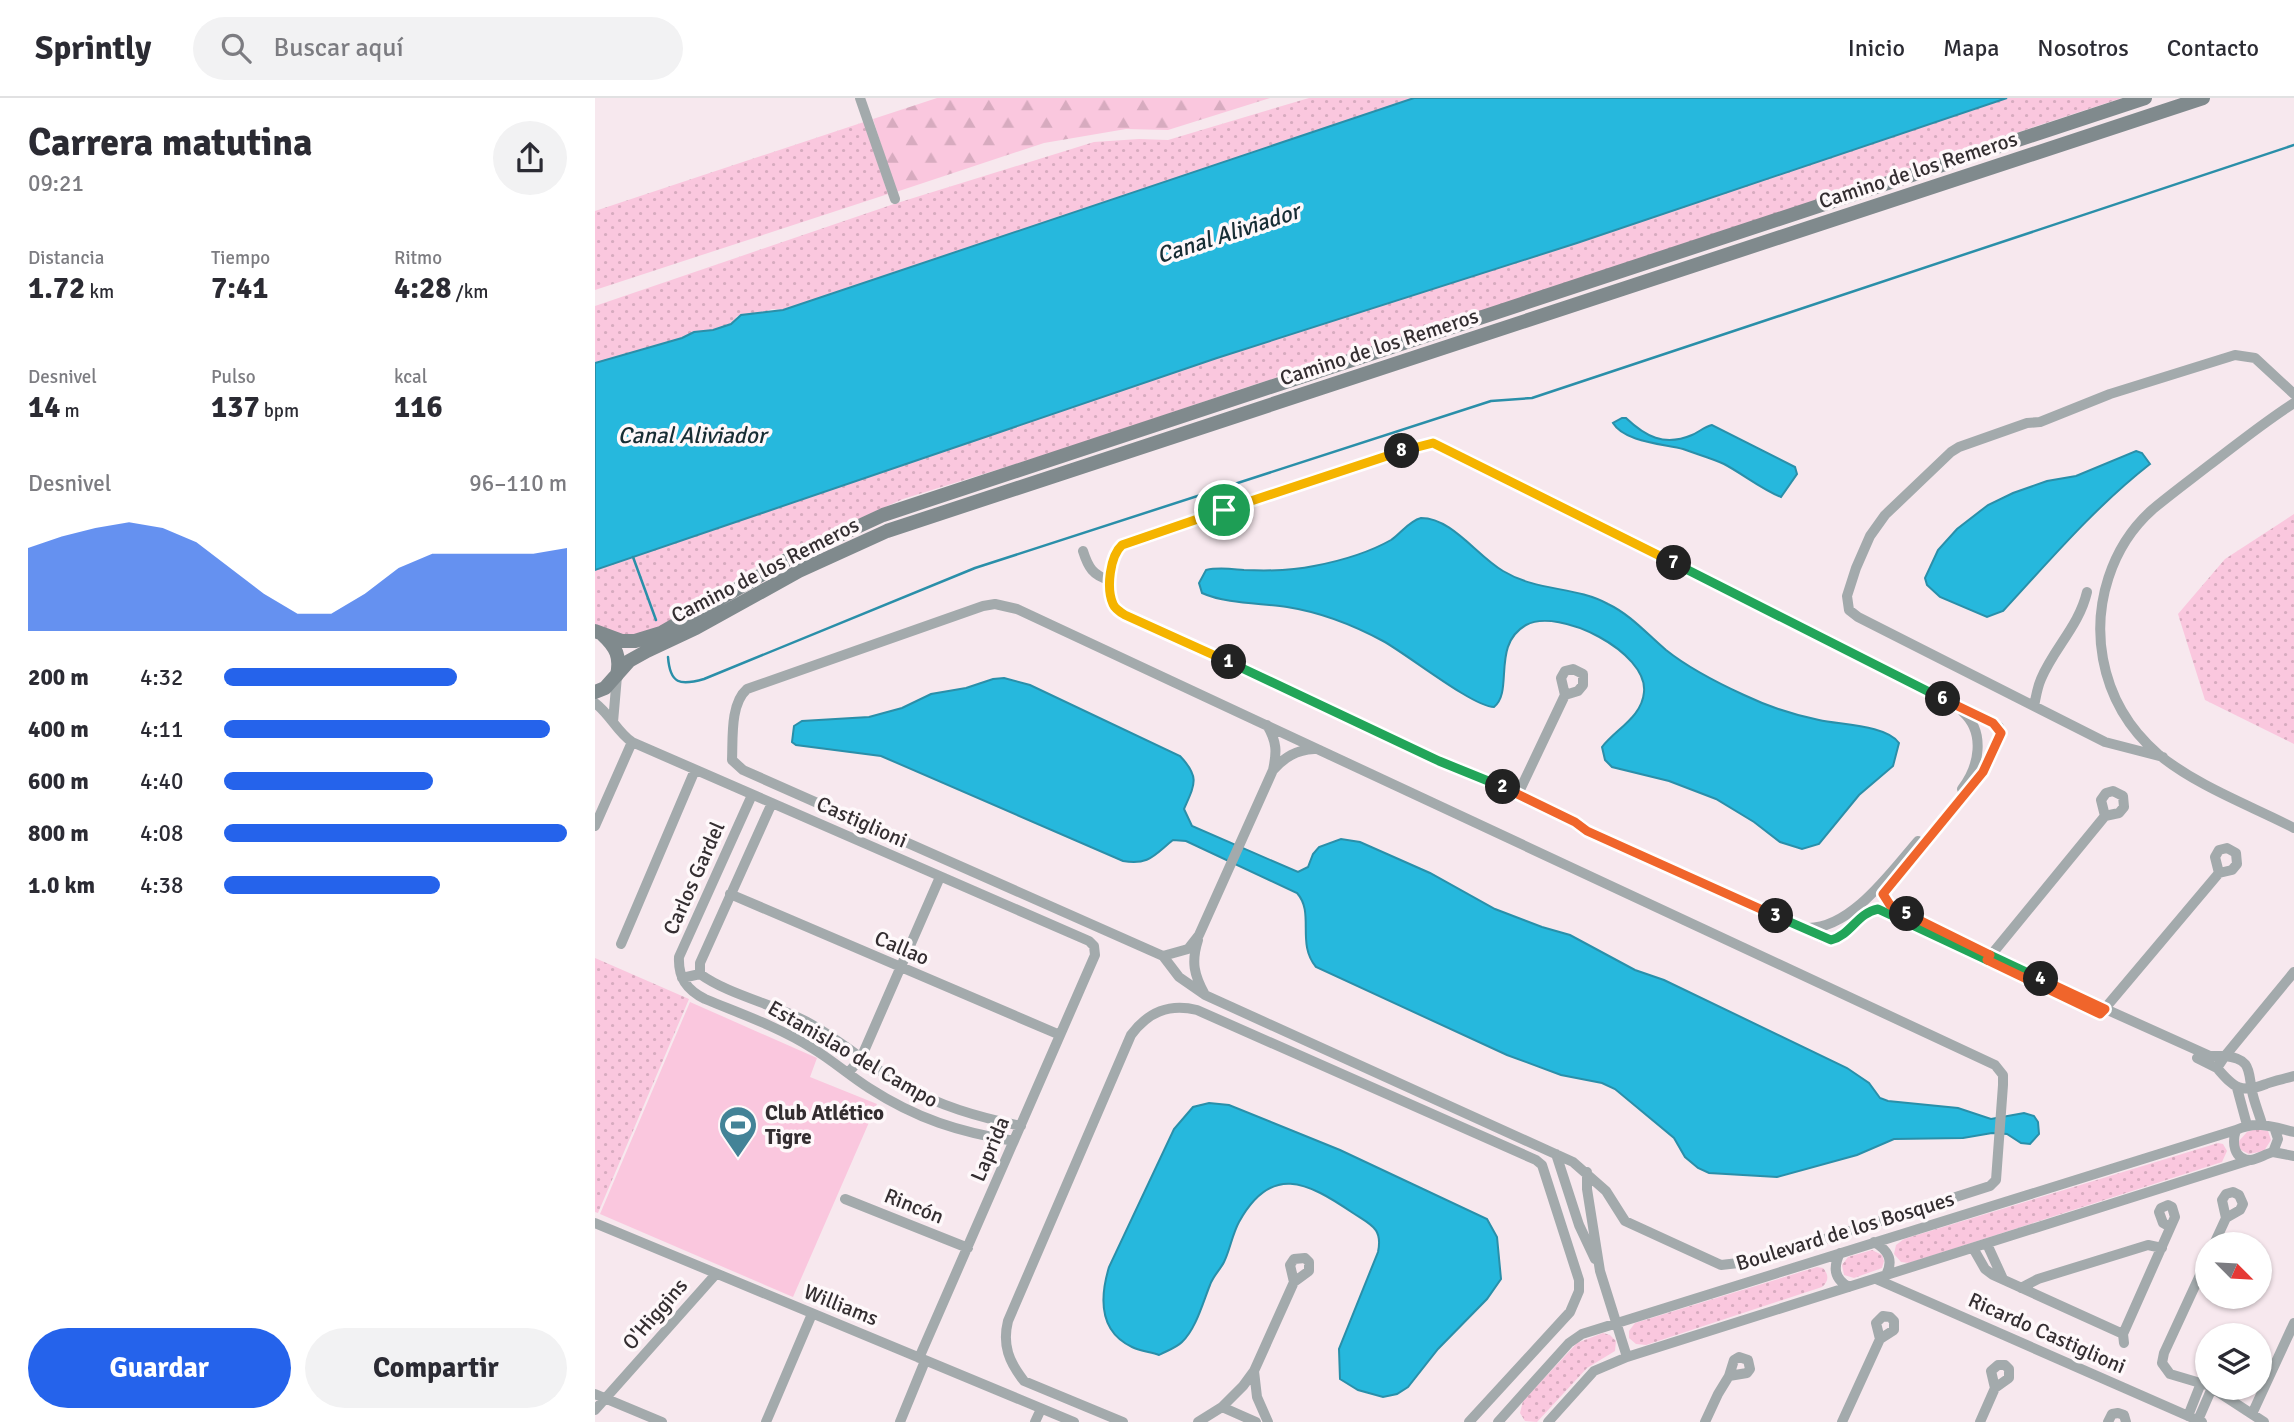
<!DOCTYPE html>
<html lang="es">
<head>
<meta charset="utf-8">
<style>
	:root { --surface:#fff; --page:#f2f2f3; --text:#2b2b33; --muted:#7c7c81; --line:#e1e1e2; --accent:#2563eb }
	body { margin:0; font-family:Signika,sans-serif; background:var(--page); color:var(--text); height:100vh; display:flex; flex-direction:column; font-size:26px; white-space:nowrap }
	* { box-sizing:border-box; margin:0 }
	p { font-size:23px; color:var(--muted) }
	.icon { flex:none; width:38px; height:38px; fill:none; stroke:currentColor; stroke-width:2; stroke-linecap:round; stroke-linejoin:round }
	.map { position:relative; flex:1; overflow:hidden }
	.drawer { display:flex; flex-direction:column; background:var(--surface); width:595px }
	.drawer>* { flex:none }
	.needle { width:46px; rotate:114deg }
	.fabs { position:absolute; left:1600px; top:1134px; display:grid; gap:14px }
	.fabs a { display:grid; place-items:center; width:77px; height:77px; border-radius:50%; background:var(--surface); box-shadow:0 2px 5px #0004; font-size:35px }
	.pin { position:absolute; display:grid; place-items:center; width:60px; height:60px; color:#fff; margin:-30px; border:4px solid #fff; border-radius:50%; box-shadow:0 2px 7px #0007 }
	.km { position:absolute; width:35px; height:35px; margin:-18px; border-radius:50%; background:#222; color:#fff; font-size:19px; line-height:35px; text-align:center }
	.round { display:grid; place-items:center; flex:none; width:74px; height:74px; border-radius:37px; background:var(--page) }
	.overview { display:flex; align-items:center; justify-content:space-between; height:119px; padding:0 28px }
	h1 { font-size:38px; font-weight:700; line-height:52px }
	.figures { display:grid; grid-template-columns:repeat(3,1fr); gap:10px; height:119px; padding:7px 28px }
	.figures div { display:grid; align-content:center }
	.figures b { font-size:30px; font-weight:700 }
	.figures small { font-size:19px; font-weight:400 }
	.figures p { font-size:19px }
	.chart { height:196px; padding:14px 28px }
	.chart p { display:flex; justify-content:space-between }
	.chart svg { width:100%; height:126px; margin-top:7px; fill:var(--accent); opacity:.7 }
	.cta { display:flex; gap:14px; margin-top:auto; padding:14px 28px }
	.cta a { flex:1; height:80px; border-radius:42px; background:var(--accent); color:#fff; font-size:28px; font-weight:700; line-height:80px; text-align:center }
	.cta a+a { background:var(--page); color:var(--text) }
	ul { padding:0 28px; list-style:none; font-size:23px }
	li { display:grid; grid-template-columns:112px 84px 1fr; align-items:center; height:52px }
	li i { height:18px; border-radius:9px; background:var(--accent) }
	header { display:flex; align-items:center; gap:42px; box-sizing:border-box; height:98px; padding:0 35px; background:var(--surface); border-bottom:2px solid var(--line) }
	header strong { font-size:33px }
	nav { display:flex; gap:38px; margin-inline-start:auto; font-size:24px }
	.search { width:490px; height:63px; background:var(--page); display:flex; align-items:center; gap:18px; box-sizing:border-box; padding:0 24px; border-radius:38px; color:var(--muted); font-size:26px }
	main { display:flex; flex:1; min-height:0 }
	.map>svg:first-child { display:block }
	.grass { fill:url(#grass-dots) }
	.forest { fill:url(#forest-firs) }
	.pitch { fill:#fac7de }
	.water { fill:#26b8dd; stroke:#2a8fa9; stroke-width:2 }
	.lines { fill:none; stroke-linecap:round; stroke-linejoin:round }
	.stream { stroke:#2a8fa9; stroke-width:2.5 }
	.minor { stroke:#a3aaac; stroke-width:10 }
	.secondary { stroke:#808a8d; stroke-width:14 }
	.split-1-casing { stroke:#fff; stroke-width:14 }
	.split-2-casing { stroke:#fff; stroke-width:14 }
	.split-3-casing { stroke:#fff; stroke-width:14 }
	.split-4-casing { stroke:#fff; stroke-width:14 }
	.split-5-casing { stroke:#fff; stroke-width:14 }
	.split-6-casing { stroke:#fff; stroke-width:14 }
	.split-7-casing { stroke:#fff; stroke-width:14 }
	.split-8-casing { stroke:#fff; stroke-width:14 }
	.split-9-casing { stroke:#fff; stroke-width:14 }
	.split-1 { stroke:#f5b400; stroke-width:9 }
	.split-2 { stroke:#22a559; stroke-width:9 }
	.split-3 { stroke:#f0652b; stroke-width:9 }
	.split-4 { stroke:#22a559; stroke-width:9 }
	.split-5 { stroke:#f0652b; stroke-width:9 }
	.split-6 { stroke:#f0652b; stroke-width:9 }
	.split-7 { stroke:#22a559; stroke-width:9 }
	.split-8 { stroke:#f5b400; stroke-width:9 }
	.split-9 { stroke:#f5b400; stroke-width:9 }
	.labels { text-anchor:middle; stroke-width:7; stroke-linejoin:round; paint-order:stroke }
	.street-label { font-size:21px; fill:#342e31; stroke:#fef8fa }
	.poi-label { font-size:21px; font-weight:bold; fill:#342e31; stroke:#fef8fa; text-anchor:start }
	.water-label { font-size:23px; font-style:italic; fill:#172d34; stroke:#fef8fa }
</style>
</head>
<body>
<header>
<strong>Sprintly</strong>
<div class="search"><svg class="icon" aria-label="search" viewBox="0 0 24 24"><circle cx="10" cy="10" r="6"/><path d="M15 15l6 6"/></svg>Buscar aquí</div>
<nav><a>Inicio</a><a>Mapa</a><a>Nosotros</a><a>Contacto</a></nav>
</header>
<main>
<section class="drawer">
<div class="overview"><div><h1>Carrera matutina</h1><p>09:21</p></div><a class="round"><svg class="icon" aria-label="share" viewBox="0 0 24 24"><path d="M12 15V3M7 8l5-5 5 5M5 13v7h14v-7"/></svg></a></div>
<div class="figures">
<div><p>Distancia</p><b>1.72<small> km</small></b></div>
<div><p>Tiempo</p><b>7:41</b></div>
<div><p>Ritmo</p><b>4:28<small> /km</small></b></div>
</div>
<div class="figures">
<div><p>Desnivel</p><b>14<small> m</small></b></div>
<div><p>Pulso</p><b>137<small> bpm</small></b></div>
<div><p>kcal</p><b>116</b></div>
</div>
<div class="chart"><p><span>Desnivel</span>96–110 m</p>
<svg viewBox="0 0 160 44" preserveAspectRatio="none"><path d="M0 44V15L10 11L20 8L30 6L40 8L50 13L60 22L70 31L80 38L90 38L100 31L110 22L120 17L130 17L140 17L150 17L160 15V44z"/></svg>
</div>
<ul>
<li><b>200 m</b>4:32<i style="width:68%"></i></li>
<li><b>400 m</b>4:11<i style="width:95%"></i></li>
<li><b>600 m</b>4:40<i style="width:61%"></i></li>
<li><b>800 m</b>4:08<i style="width:100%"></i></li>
<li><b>1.0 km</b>4:38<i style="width:63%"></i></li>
</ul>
<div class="cta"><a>Guardar</a><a>Compartir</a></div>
</section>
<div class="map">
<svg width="1699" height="1324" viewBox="0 0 1699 1324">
	<defs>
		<pattern id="grass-dots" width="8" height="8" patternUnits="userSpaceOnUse" patternTransform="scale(1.75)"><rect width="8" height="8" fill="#fac7de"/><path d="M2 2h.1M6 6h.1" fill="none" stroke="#d7abbf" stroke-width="1.8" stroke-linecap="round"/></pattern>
		<pattern id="forest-firs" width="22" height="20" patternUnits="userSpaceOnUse" patternTransform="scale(1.75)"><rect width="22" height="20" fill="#fac7de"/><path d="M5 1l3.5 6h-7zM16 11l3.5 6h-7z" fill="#d7abbf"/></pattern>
	</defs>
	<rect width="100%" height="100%" fill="#f7e8ee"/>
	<path class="grass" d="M 714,0 L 819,0 L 188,212 L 177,211 L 161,217 L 142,218 C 131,235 106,231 87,240 L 0,265 L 0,208 L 299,106 L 499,44 L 544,41 L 573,42 Z
		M 1412,0 L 1527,0 L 1335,63 L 1152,127 L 649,290 L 475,349 L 308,401 L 200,449 L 152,473 L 98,513 L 54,535 L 24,538 L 0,526 L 0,472 L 622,260 L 982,145 Z
		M 269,24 L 293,96 L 0,192 L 0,113 Z
		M 1699,416 L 1699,646 L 1610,602 L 1583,516 L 1630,461 Z
		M 0,860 L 94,901 L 3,1115 L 0,1114 Z
		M 1660,1031 L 1673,1033 L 1676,1042 L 1669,1053 L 1654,1056 L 1644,1051 L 1644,1043 L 1652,1034 Z
		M 1623,1045 L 1628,1046 L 1632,1053 L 1627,1064 L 1314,1165 L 1306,1164 L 1299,1156 L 1301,1147 L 1309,1141 Z
		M 1277,1152 L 1287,1157 L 1289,1163 L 1287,1170 L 1259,1180 L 1249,1177 L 1247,1167 L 1253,1159 Z
		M 1222,1169 L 1228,1170 C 1234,1177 1234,1183 1227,1189 L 1051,1247 L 1041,1246 L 1034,1240 L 1034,1233 L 1040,1225 Z
		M 1008,1235 L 1015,1237 L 1021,1243 L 1020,1253 L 992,1270 L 942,1324 L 930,1323 L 925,1315 L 928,1303 L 982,1245 Z"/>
	<path class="forest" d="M 342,0 L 675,0 L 573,32 L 531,31 L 449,45 L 301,94 L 278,21 Z"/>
	<path class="pitch" d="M 95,904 L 222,960 L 215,979 L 282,1006 L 198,1199 L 5,1116 Z"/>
	<path class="water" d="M 819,0 L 1412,0 L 982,145 L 622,260 L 0,472 L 0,265 L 87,240 L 99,234 L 118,232 L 136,226 L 146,217 L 188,212 Z
		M 1027,320 L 1031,320 C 1050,338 1069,349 1097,337 C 1104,334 1109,329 1117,327 L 1200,369 L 1202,376 L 1186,399 C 1166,391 1148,376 1129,366 C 1116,360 1101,356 1088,351 C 1069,346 1029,344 1018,325 Z
		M 1541,353 L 1547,355 L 1555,366 C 1500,409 1455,462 1408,513 L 1392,519 L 1345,499 L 1332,487 L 1330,480 L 1343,452 L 1362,431 L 1393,407 L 1418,395 L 1452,383 L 1481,378 Z
		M 826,420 C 857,420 881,457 908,473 C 943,494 980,488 1013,506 C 1036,517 1052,536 1071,552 C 1091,568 1125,586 1149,597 C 1172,608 1199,617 1224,622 C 1246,627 1291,627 1304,645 L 1298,668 L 1264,697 L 1224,746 L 1207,751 L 1185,744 L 1159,724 L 1121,701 L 1074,683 L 1017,669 L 1010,662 L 1007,649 C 1021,631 1047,619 1049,594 C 1053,554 964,509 931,527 C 896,547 919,593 899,609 C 878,609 812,556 788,543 C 760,528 724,514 692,509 C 666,505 631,506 607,495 L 604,485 L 611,472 C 624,469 636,471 649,472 C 672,473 696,473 719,468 C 745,463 773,455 796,442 C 806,435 814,423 826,420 Z
		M 409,580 L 435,587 L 585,658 C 605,679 600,686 589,711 L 597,728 L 703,774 L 713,769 L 718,756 L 724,749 L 746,741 L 765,744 L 835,775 L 900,811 L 947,829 L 975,837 L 1040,872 L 1069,882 L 1252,970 L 1274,985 L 1285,1000 L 1293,1003 L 1363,1010 L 1396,1021 L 1429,1015 L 1439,1018 L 1443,1024 L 1444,1036 L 1435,1046 L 1426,1045 L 1412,1036 L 1397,1035 L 1368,1040 L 1299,1041 L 1262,1057 L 1182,1079 L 1114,1075 L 1103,1070 L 1090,1059 L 1079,1040 L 1020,991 L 1007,985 L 966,977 L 912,957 L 721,869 C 701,845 720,815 702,795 L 591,743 L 578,742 C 560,756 554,768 528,763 L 286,658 L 201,647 L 197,644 L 199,628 L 207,623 L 274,619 L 307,610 L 336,596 L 371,590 L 398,581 Z
		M 614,1005 L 634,1007 L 745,1052 L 892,1121 L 902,1139 L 906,1181 L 892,1201 L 843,1251 L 813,1289 L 802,1296 L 788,1299 L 763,1292 L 745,1281 L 744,1251 L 783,1154 C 788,1130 776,1127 758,1115 C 711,1083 676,1066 644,1124 C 637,1137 635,1152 629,1164 C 625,1172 618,1178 615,1187 C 608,1204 601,1231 587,1244 C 581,1250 571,1253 564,1257 C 555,1254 545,1253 537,1249 C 503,1233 505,1199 514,1169 L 579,1031 L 598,1009 Z"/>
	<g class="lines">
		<path class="stream" d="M 38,459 L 61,522
			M 73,559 C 75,586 85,588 109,581 L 380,470 L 896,303 L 937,300 L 1699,47"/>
		<path class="minor" d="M 265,0 L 300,101
			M 1699,305 C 1669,324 1641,347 1613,368 C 1595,382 1576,396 1558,411 C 1516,448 1498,507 1508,561 C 1515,599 1534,631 1563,656 C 1602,688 1654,707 1699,730
			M 488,453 C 493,469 498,478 515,482
			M 978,571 L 988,576 L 988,587 L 983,593 L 970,597 L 966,580 L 970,573 Z
			M 0,605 C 15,616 22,634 37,644 L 494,843 L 499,848 L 500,857 L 324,1260
			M 1439,608 C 1441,599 1442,590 1446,581 C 1459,550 1484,528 1492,494
			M 18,624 L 22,578
			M 672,627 C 682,644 682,654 678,672 C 690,659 701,652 719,651
			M 1568,659 L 1510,644 L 1263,519 L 1254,512 L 1252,498 L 1261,470 L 1275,438 L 1290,417 L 1356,354 L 1364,349 L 1432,325 L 1445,324 L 1515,296 L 1640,257 L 1660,260 L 1699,296
			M 1367,691 C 1384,669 1391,635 1368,614
			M 1518,693 L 1528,698 L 1529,709 L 1524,715 L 1510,718 L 1506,702 L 1511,695 Z
			M 923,696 L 970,597
			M 157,697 L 84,859 C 83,880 92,892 110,901 C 146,916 184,929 217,950 C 237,962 255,978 274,990 C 322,1021 364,1034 419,1043
			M 0,728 L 37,644
			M 1632,750 L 1641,755 L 1642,766 L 1637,772 L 1624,775 L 1620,759 L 1624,752 Z
			M 135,796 L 465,937
			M 1291,800 L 1300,811 L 1486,900 L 1615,958 L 1630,958 L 1699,874
			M 1276,812 C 1259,821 1251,845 1229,841 L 992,733 L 980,724 L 923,696 L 844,663 L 710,598 L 530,517 C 525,514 520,511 518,505 C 509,486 516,453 535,443 L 830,346 L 838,345 L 1404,629 C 1416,661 1307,766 1288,796
			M 1212,830 C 1256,831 1296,774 1323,743
			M 26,846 L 100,672
			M 568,858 L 584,879 L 610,897 C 599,877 596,864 603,842
			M 1392,862 L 1510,718
			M 105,876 L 105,865 L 177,705
			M 87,880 L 105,876 C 134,897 179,906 212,924 C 245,942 273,967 306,986 C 344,1008 383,1019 426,1028
			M 610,897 L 978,1064 L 1011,1093 L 1030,1123 L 1126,1167 L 1161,1163 L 1395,1088 L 1401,1082 L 1408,987 L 1408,977 L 1400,967 L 422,511 L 400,506 L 388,508 L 152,591 C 135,606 138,640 137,662 L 148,672 L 568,858 L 593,851 L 604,837 L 678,672
			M 1506,915 L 1624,775
			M 1602,960 L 1622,970
			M 253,975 L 266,960 L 345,779
			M 1642,990 L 1652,1027
			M 1667,1026 C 1664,1015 1659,1004 1657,993 C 1653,973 1657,961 1630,958 L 1622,970 C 1639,990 1646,996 1671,986 C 1680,982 1690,981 1699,978
			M 1679,1029 L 1683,1041 L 1678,1054 C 1671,1056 1662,1061 1656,1062 C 1638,1062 1637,1044 1641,1032 C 1662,1022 1678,1029 1699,1034
			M 1678,1054 L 1699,1058
			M 961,1056 L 984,1127 L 1000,1161
			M 992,1074 L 992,1091 L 1005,1173 L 1032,1259
			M 1638,1094 L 1644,1097 L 1648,1106 L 1645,1112 L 1631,1120 L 1627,1102 L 1631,1096 Z
			M 250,1101 L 373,1150
			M 0,1125 L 479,1324
			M 1279,1144 C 1293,1152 1299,1162 1291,1177
			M 1392,1146 L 1408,1181
			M 1619,1146 L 1631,1120
			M 1378,1150 L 1390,1171 L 1398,1177 L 1528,1236
			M 1245,1155 C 1238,1169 1239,1181 1254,1189
			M 1612,1162 L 1569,1255 L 1567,1265 L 1575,1276 L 1612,1287
			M 1281,1181 L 1607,1324
			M 1426,1190 L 1443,1181 L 1553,1147 L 1567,1150
			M 1529,1245 L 1528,1236 L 1580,1119 L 1577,1109 L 1573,1107 L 1566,1110 L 1564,1114 L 1568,1125 L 1575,1129
			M 0,1296 L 67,1324
			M 627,1309 L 648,1288 L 659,1273
			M 0,1312 L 121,1176
			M 1657,1316 L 1699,1225
			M 1593,1318 L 1606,1285
			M 1603,1322 L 1617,1290 L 1669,1324
			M 171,1324 L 217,1216
			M 305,1324 L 330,1263
			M 440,1324 L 446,1311
			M 528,1324 L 429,1283 C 414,1264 407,1247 413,1223 L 536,937 C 553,914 574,905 602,912 L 941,1062 L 947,1067 L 984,1182 L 984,1193 L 975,1214 L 874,1324
			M 603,1324 L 627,1309 L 661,1324
			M 673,1324 L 662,1299 L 659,1273 L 699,1184 L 714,1173 L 714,1164 L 710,1160 L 699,1161 L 695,1167 L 699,1184
			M 903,1324 L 974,1245 L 987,1236 L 1641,1032
			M 953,1324 L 999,1273 L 1032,1259 L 1655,1062
			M 1110,1324 L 1123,1296 L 1134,1278 L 1139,1262 L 1144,1259 L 1153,1262 L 1155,1271 L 1152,1275 L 1134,1278
			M 1247,1324 L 1285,1241 L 1299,1232 L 1299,1223 L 1295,1219 L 1288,1218 L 1281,1225 L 1285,1241
			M 1385,1324 L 1400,1290 L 1396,1273 L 1403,1267 L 1410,1267 L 1414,1271 L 1414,1280 L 1400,1290
			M 1513,1324 L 1517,1316 L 1523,1315 L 1529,1317 L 1531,1324"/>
		<path class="secondary" d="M 0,533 L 27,543 L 40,543 L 66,535 L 197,459 L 288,417 L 1550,0
			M 8,537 C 21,549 26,559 22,577
			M 0,594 L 10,590 L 34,563 L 52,553 L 101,530 L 204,473 L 292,433 L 1608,0"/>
	</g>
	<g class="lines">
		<defs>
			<path id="split-1" d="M 629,412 L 527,447 C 515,458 511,490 518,506 C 520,511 525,514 530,517 L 634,564"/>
			<path id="split-2" d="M 634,564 L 844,663 L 908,689"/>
			<path id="split-3" d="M 908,689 L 980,724 L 992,733 L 1181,818"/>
			<path id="split-4" d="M 1181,818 L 1236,842 C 1256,837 1262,815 1283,811 L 1392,862 L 1395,857 L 1446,881"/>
			<path id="split-5" d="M 1312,816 L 1395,857 L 1392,862 L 1505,916 L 1510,911 L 1446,881"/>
			<path id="split-6" d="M 1312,816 L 1295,807 L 1288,796 L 1388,674 L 1406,635 L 1398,625 L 1348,601"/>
			<path id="split-7" d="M 1079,465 L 1348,601"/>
			<path id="split-8" d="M 807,353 L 838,345 L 1079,465"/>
			<path id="split-9" d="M 629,412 L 807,353"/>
		</defs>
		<use href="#split-1" class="split-1-casing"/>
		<use href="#split-2" class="split-2-casing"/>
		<use href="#split-3" class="split-3-casing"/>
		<use href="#split-4" class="split-4-casing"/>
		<use href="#split-5" class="split-5-casing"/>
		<use href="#split-6" class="split-6-casing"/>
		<use href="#split-7" class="split-7-casing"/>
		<use href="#split-8" class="split-8-casing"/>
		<use href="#split-9" class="split-9-casing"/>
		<use href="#split-1" class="split-1"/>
		<use href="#split-2" class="split-2"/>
		<use href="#split-3" class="split-3"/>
		<use href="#split-4" class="split-4"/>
		<use href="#split-5" class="split-5"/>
		<use href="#split-6" class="split-6"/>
		<use href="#split-7" class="split-7"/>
		<use href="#split-8" class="split-8"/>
		<use href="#split-9" class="split-9"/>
	</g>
	<defs>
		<symbol id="stadium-pin" viewBox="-11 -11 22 30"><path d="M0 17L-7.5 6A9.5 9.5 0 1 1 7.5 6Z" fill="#438397" stroke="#fef8fa"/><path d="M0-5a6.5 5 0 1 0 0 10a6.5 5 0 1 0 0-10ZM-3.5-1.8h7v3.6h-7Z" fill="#fff"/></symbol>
	</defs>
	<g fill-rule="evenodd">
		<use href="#stadium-pin" x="121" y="1005" width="44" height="60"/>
	</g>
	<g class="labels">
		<g class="street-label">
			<text transform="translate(1323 72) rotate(-18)" y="7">Camino de los Remeros</text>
			<text transform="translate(784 249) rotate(-18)" y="7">Camino de los Remeros</text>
			<text transform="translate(170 472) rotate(-27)" y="7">Camino de los Remeros</text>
			<text transform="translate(267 724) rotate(24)" y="7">Castiglioni</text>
			<text transform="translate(99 780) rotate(-66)" y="7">Carlos Gardel</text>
			<text transform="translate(307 850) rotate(23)" y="7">Callao</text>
			<text transform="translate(258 956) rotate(30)" y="7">Estanislao del Campo</text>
			<text transform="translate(395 1051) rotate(-67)" y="7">Laprida</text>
			<text transform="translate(319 1108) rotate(22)" y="7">Rincón</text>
			<text transform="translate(1250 1133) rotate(-17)" y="7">Boulevard de los Bosques</text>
			<text transform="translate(246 1207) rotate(22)" y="7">Williams</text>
			<text transform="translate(60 1216) rotate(-49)" y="7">O'Higgins</text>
			<text transform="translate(1452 1235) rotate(24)" y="7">Ricardo Castiglioni</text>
		</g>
		<g class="poi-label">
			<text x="170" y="1022">Club Atlético<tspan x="170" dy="24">Tigre</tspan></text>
		</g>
		<g class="water-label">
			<text transform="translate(633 135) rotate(-18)" y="8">Canal Aliviador</text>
			<text x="97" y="345">Canal Aliviador</text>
		</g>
	</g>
</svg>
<div class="fabs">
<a><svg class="needle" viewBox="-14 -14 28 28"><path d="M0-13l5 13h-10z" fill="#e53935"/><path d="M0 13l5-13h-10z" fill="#7c7c81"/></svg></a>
<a><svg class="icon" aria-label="layers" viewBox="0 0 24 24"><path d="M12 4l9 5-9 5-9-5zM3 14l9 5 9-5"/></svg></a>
</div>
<div class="pin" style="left:629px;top:412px;background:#1e9e55"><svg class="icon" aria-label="arrive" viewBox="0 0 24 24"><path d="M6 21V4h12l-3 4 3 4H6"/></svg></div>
<b class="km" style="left:634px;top:564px">1</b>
<b class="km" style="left:908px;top:689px">2</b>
<b class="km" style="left:1181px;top:818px">3</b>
<b class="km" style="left:1446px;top:881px">4</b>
<b class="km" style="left:1312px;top:816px">5</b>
<b class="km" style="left:1348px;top:601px">6</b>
<b class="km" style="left:1079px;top:465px">7</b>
<b class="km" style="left:807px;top:353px">8</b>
</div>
</main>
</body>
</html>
